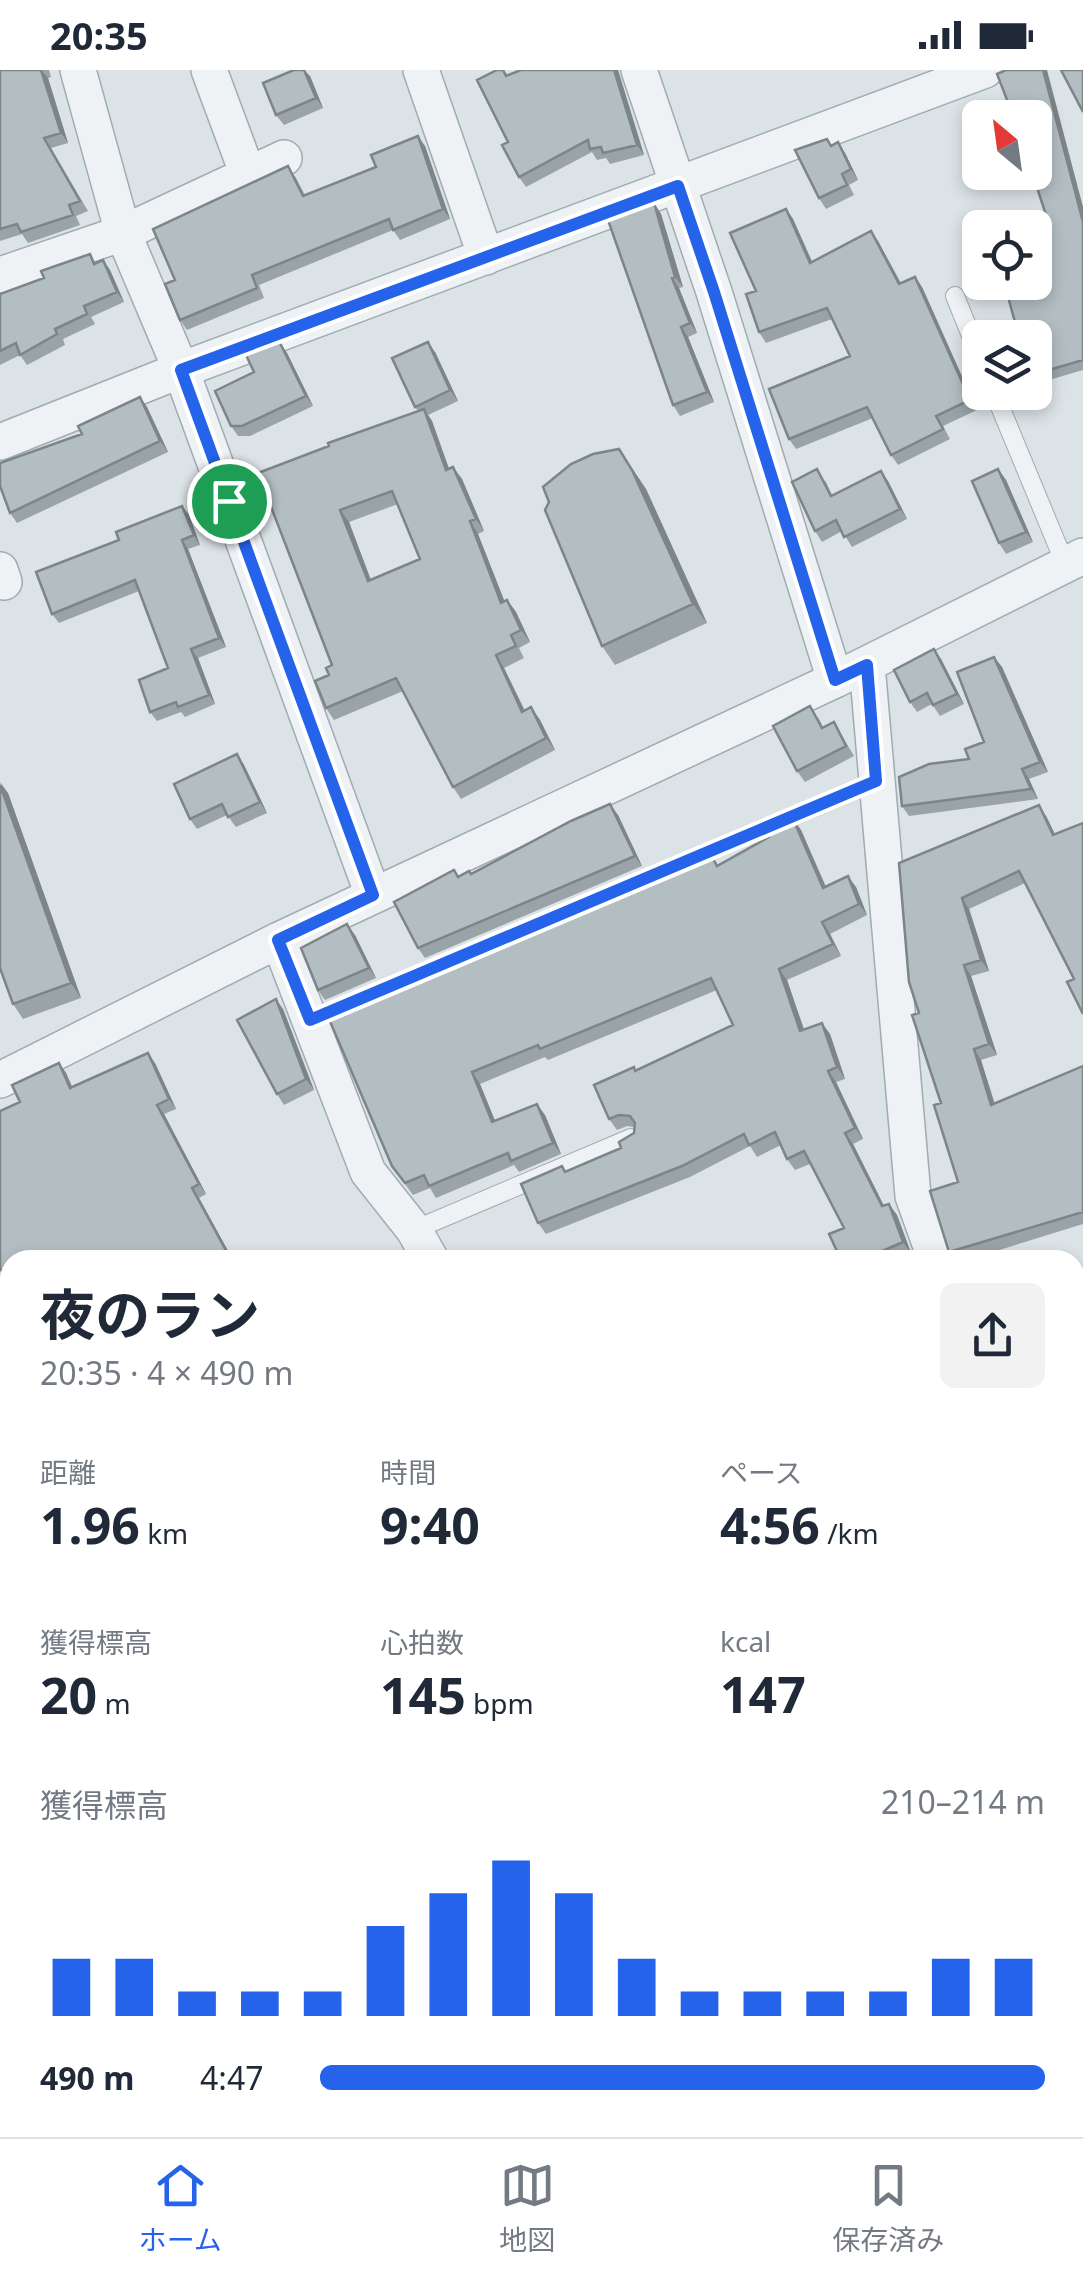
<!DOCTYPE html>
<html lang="ja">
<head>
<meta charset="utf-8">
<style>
	:root { --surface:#fff; --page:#f2f2f3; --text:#1f2937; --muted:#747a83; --line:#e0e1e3; --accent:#2563eb }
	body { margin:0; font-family:"Noto Sans","Noto Sans JP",sans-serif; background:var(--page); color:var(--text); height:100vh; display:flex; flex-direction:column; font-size:38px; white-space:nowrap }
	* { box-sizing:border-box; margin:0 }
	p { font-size:32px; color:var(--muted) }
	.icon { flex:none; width:55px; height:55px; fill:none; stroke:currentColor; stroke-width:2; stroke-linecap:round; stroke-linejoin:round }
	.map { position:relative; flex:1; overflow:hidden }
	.sheet { position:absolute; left:0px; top:1180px; width:1085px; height:888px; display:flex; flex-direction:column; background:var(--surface); border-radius:30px 30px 0 0; box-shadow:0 5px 15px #0003 }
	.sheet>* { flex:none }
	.needle { width:65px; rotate:331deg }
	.buttons { position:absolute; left:962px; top:30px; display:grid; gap:20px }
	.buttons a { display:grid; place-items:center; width:90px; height:90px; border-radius:15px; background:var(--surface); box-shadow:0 5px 15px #0003; font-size:50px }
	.pin { position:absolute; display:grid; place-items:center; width:85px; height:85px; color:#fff; margin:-42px; border:5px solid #fff; border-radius:50%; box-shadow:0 2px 10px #0007 }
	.round { display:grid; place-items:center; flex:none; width:105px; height:105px; border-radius:15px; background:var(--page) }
	.overview { display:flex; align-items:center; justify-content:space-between; height:170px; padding:0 40px }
	h1 { font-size:55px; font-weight:700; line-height:75px }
	.metrics { display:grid; grid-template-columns:repeat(3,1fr); gap:15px; height:170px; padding:10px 40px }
	.metrics div { display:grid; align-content:center }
	.metrics b { font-size:50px; font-weight:700 }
	.metrics small { font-size:28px; font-weight:400 }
	.metrics p { font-size:28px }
	.chart { height:280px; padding:20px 40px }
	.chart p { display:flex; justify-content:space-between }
	.chart svg { width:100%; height:180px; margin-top:10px; stroke:var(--accent); stroke-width:6 }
	ul { padding:0 40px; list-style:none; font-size:32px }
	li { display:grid; grid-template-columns:160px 120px 1fr; align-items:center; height:75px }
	li i { height:25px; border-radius:12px; background:var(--accent) }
	.status { display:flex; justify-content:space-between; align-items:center; height:70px; padding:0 50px; background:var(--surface); direction:ltr }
	.status svg { height:28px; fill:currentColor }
	.menu { display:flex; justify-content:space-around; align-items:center; height:140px; border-top:2px solid var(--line); background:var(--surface); font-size:28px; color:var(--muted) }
	.menu a { display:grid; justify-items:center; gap:5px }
	.menu .selected { color:var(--accent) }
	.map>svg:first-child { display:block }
	.green { fill:#c7d1bd }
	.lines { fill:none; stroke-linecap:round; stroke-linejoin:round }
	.stream { stroke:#95bcc8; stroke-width:10 }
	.service-casing { stroke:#a1abb1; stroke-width:20 }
	.minor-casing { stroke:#a1abb1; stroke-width:38 }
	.tertiary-casing { stroke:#a1abb1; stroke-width:48 }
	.service { stroke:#eef2f5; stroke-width:18 }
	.minor { stroke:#eef2f5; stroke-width:35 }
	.tertiary { stroke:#eef2f5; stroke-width:45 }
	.wall { fill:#9aa3a8; fill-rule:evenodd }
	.shaded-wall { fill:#7d8588 }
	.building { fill:#b3bec3; stroke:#7d8588; stroke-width:2.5; fill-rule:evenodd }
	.route-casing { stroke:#fff; stroke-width:20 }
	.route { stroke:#2563eb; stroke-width:12 }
</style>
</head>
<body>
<div class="status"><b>20:35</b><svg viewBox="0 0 49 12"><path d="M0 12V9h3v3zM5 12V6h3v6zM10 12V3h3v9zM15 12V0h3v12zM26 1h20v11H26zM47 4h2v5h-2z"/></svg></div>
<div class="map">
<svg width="1083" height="2067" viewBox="0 0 1083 2067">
	<rect width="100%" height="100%" fill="#dce3e7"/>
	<path class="green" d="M 1083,1246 L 1083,1471 L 1075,1475 L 1075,1248 Z
		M 1075,1500 L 1083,1505 L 1083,1747 L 1075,1751 Z"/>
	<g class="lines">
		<path class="stream" d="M 0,1439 L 10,1444
			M 776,2058 L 786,2067"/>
		<defs>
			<path id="service" d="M 955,226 L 980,288
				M 994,322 L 1066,496
				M 628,816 L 876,711
				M 361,929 L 434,898
				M 414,1160 L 631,1068
				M 0,1251 L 10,1257"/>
			<path id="minor" d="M 78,0 L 123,163 L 181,300 L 373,825
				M 209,0 L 248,105
				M 421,0 L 486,187
				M 639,0 L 714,222 L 835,610
				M 0,205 L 123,163 L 284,88
				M 0,372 L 181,300 L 985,0
				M 0,500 L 4,512
				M 867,595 L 913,1126 L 936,1190
				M 279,870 L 368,1102 L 414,1160 L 431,1190
				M 0,1010 L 279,870 L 835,610 L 1083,486
				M 1075,1228 L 1083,1226
				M 0,1388 L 10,1395
				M 0,1659 L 10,1656
				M 1075,2037 L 1083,2033
				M 456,2058 L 460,2067
				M 808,2058 L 817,2067
				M 260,2067 L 285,2058
				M 1006,2067 L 1028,2058"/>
			<path id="tertiary" d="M 0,1846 L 10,1873
				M 79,2058 L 82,2067"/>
		</defs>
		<use href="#service" class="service-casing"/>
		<use href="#minor" class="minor-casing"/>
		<use href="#tertiary" class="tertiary-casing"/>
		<use href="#service" class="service"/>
		<use href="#minor" class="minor"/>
		<use href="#tertiary" class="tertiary"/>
	</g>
	<path class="wall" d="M 0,0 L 49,0 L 51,7 L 48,8 L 68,73 L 51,78 L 88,141 L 76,146 L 80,155 L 28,173 L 22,164 L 0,171 Z
		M 504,0 L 508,6 L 618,0 L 644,85 L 610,94 L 606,88 L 597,90 L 592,82 L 526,117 L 519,107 L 508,72 Z
		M 310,6 L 323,38 L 284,55 L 276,45 Z
		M 832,75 L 845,83 L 858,110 L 849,115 L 854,125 L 826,139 L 819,128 Z
		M 425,76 L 450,149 L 400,170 L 393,160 L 259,215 L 264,228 L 187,260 L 180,250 L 175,210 L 295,106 L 305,125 Z
		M 654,133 L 661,144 L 683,217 L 679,218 L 697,263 L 688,267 L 714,332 L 680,346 L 673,335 Z
		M 1083,137 L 1083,300 L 1039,313 L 1035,308 L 1035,268 Z
		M 786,139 L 793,149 L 812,192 L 878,171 L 901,213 L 915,207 L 922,217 L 977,340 L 943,356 L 950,369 L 898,395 L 891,385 L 873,348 L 796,379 L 789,369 L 850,286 L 832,249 L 766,273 L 759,262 L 756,221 Z
		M 90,184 L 96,193 L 103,190 L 110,200 L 124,232 L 91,247 L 95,254 L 63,269 L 65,275 L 27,295 L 20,285 L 0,295 L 0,224 L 44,208 Z
		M 280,273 L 287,283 L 313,336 L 250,366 L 238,366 L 231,356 L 254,302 Z
		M 435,282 L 458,331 L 428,345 L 432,351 L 449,399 L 453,397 L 462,409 L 484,461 L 478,464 L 504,531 L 507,530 L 516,542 L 530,572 L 519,578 L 524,588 L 504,598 L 525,641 L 531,637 L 540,650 L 555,680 L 461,729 L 453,717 L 403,621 L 334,650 L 326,638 L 329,605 L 332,595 L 258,403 L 418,341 L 415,337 ZM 398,434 L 420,489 L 371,510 L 349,452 Z
		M 140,327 L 147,337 L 168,382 L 17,453 L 10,443 L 82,364 Z
		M 619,379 L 646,419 L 707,553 L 615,595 L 602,576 Z
		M 998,399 L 1006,410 L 1033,472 L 1006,484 L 999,473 Z
		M 825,410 L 832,425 L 888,411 L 907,449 L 852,477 L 842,461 L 822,472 L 815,461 Z
		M 182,436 L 189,445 L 200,475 L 188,479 L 226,577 L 198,588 L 215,634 L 185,647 L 181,642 L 157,651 L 150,642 L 168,598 L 139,521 L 59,553 L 52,544 L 119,470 Z
		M 934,579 L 941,589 L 964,634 L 940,646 L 932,634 L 917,642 L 910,632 Z
		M 994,587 L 1002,597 L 1048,702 L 1029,709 L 1038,729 L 909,746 L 902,736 L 969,689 L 984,672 Z
		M 818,647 L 823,657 L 834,652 L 854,686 L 805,712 L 797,701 Z
		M 237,684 L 244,695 L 267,743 L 236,757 L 227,745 L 197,759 L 190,749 Z
		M 8,723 L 81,928 L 23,949 L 13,934 Z
		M 618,745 L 642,796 L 425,888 L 418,878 L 454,800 L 459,806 L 471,804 Z
		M 1046,746 L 1055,764 L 1074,909 L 1025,813 L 969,839 L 989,901 L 971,906 L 997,985 L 981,990 L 995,1034 L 1083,996 L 1083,1154 L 967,1190 L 955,1190 L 949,1182 L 958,1112 L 941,1033 L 919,943 L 899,793 Z
		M 793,749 L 801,760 L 826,817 L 856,817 L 867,845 L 830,864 L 841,886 L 787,910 L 804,959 L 830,964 L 845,1009 L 836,1012 L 863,1069 L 853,1074 L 884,1136 L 897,1145 L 911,1183 L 896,1190 L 841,1190 L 844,1158 L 810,1094 L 795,1100 L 787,1089 L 781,1075 L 757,1087 L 750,1076 L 690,1107 L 546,1164 L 538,1153 L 562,1096 L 566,1101 L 621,1078 L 634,1063 L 634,1057 L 627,1056 L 617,1060 L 609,1049 L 636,1000 L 733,955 L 717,920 L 548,990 L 545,987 L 480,1014 L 495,1051 L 545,1045 L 561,1084 L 519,1102 L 514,1095 L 436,1128 L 430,1118 L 413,1125 L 392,1096 L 382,923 L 645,807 L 651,815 L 711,785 L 718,795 L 769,767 Z
		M 355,865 L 376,908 L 325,930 L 318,920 Z
		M 283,939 L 314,1020 L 284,1035 L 277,1024 Z
		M 59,993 L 66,1003 L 72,1017 L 155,993 L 176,1039 L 164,1044 L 206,1124 L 199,1128 L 233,1190 L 10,1190 L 20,1032 Z
		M 0,1266 L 10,1277 L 10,1370 L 2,1367 L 0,1364 Z
		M 0,1446 L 10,1451 L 10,1621 L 0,1624 Z
		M 199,2058 L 232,2058 L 234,2063 L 218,2067 L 205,2067 Z
		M 834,2058 L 878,2058 L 864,2067 L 841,2067 Z
		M 902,2058 L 917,2058 L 906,2063 Z"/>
	<path class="shaded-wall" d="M 41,0 L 48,8 L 68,73 L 61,63 Z
		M 304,0 L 310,6 L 323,38 L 316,28 Z
		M 614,0 L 618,0 L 644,85 L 637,75 Z
		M 1043,0 L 1047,0 L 1083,137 L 1083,152 Z
		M 418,66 L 425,76 L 450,149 L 443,139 Z
		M 838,72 L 845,83 L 858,110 L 851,99 Z
		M 654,133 L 661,144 L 683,217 L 675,207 Z
		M 786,139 L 793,149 L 817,203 L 810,193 Z
		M 871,161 L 878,171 L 906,224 L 899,214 Z
		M 103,190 L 110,200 L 124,232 L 117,222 Z
		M 915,207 L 922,217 L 977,340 L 970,330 Z
		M 672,208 L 679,218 L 697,263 L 690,253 Z
		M 681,257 L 688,267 L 714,332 L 707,322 Z
		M 428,272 L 435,282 L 458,331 L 450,320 Z
		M 280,273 L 287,283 L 313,336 L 306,326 Z
		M 140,327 L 147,337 L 168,382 L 160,371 Z
		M 424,339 L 432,351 L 454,413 L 446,400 Z
		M 619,379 L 646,419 L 707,553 L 693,534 Z
		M 453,397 L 462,409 L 484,461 L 476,449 Z
		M 998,399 L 1006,410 L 1033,472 L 1026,462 Z
		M 881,401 L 888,411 L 907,449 L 900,439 Z
		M 182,436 L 189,445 L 200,475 L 194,465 Z
		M 340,440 L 349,452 L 376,524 L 368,511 Z
		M 470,451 L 478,464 L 510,545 L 501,533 Z
		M 182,470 L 188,479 L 226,577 L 219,568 Z
		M 507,530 L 516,542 L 530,572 L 521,560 Z
		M 191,579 L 198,588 L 215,634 L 209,625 Z
		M 934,579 L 941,589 L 964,634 L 957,624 Z
		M 496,585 L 504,598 L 531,654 L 522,642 Z
		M 994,587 L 1002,597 L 1048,702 L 1040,692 Z
		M 531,637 L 540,650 L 555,680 L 546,668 Z
		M 237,684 L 244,695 L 267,743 L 260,732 Z
		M 1022,699 L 1029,709 L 1038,729 L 1031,719 Z
		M 0,712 L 8,723 L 81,928 L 71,913 Z
		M 610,734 L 618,745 L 642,796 L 635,786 Z
		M 1039,735 L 1046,746 L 1060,775 L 1053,765 Z
		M 793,749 L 801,760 L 831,829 L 823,818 Z
		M 848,806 L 856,817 L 867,845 L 859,834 Z
		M 962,828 L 969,839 L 989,901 L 981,890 Z
		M 822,852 L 830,864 L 841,886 L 833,874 Z
		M 347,854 L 355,865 L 376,908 L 369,898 Z
		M 964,895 L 971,906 L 997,985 L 989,974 Z
		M 779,899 L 787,910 L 808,972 L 800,961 Z
		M 276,929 L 283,939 L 314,1020 L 306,1009 Z
		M 822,953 L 830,964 L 845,1009 L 837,997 Z
		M 974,979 L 981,990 L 998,1046 L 991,1035 Z
		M 148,983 L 155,993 L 176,1039 L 169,1029 Z
		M 59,993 L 66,1003 L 77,1028 L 70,1018 Z
		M 828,1001 L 836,1012 L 863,1069 L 855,1058 Z
		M 472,1002 L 480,1014 L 500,1063 L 492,1052 Z
		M 537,1034 L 545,1045 L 561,1084 L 553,1073 Z
		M 157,1035 L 164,1044 L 206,1124 L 199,1114 Z
		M 845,1063 L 853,1074 L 890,1148 L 882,1136 Z
		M 192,1118 L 199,1128 L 233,1190 L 229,1186 Z
		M 889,1134 L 897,1145 L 911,1183 L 903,1172 Z"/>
	<path class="building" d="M 0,0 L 41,0 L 61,63 L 44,68 L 80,131 L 69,135 L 73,145 L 21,162 L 17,154 L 0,159 Z
		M 294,0 L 304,0 L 316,28 L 276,45 L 263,13 Z
		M 497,0 L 503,0 L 506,6 L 521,0 L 614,0 L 637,75 L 603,83 L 601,77 L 590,79 L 588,70 L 519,107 L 502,75 L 508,72 L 477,10 Z
		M 1006,0 L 1043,0 L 1083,152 L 1083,290 L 1035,304 L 1035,268 L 1002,268 L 1018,263 L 1004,212 L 1035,212 L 1035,158 L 1004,158 L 1046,145 L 1032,102 L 1035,102 L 1035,48 L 1014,48 L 997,4 Z
		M 1061,0 L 1083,0 L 1083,42 Z
		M 418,66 L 443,139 L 393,160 L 389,149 L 252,205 L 257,218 L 180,250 L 165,214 L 175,210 L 153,159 L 288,96 L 303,126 L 376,97 L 371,85 Z
		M 827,69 L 831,76 L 838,72 L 851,99 L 842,104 L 847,115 L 819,128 L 795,80 Z
		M 654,133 L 675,207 L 672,208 L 690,253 L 681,257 L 707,322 L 673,335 L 608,150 Z
		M 786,139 L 810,193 L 871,161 L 899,214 L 915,207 L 970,330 L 936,346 L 943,359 L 891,385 L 867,337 L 789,369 L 769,319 L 850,286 L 827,238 L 759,262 L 746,224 L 756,221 L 730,163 Z
		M 90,184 L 94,194 L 103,190 L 117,222 L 84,236 L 87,244 L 55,259 L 57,264 L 20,285 L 16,273 L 0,281 L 0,224 L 44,208 L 41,201 Z
		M 428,272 L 450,320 L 415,337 L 392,288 Z
		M 280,273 L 306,326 L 242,356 L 231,356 L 215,321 L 254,302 L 246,285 Z
		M 140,327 L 160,371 L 10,443 L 0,416 L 0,393 L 82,364 L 78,356 Z
		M 424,339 L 446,400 L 453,397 L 476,449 L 470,451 L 501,533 L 507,530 L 521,560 L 511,565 L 516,576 L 496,585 L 522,642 L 531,637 L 546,668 L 453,717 L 396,608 L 326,638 L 315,611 L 329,605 L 326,598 L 332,595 L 258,403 L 329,376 L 328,373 ZM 392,421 L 420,489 L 368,511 L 340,440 Z
		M 619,379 L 632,400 L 693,534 L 602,576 L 545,440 L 549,432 L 543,417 L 571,394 L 593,384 Z
		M 817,399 L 831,426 L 881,401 L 900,439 L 844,467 L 836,450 L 815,461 L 792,412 Z
		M 998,399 L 1026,462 L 999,473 L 972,411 Z
		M 182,436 L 194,465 L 182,470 L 219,568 L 191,579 L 209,625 L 178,637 L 176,632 L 150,642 L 139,610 L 168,598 L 135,510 L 52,544 L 36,502 L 119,470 L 116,462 Z
		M 934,579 L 957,624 L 933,635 L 927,623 L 910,632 L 894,600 Z
		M 994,587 L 1040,692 L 1022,699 L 1031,719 L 902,736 L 899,707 L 929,694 L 969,689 L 965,679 L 984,672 L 957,602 Z
		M 810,636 L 822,658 L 834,652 L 846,676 L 797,701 L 773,656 Z
		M 237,684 L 260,732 L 228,747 L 222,734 L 190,749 L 174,714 Z
		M 0,715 L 71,913 L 13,934 L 0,898 Z
		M 610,734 L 635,786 L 418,878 L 394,832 L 454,800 L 458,807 L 469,801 L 471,804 L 571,751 Z
		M 1039,735 L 1053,765 L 1083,753 L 1083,944 L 1067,912 L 1074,909 L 1019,801 L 962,828 L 981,890 L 964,895 L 989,974 L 974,979 L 991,1035 L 1083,996 L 1083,1142 L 949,1182 L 930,1121 L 958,1112 L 934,1035 L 941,1033 L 912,945 L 919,943 L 909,912 L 899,793 Z
		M 793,749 L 823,818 L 848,806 L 859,834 L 822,852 L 833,874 L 779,899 L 800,961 L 822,953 L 837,997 L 828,1001 L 855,1058 L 845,1063 L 882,1136 L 889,1134 L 903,1172 L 862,1190 L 841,1190 L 829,1164 L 844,1158 L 804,1081 L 787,1089 L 775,1062 L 749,1075 L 744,1064 L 682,1096 L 538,1153 L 521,1114 L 562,1096 L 565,1102 L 621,1078 L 619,1072 L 634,1063 L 635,1053 L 630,1046 L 619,1045 L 609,1049 L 594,1015 L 634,997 L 635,1001 L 733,955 L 711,908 L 540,979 L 538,975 L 472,1002 L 492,1052 L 537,1034 L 553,1073 L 511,1091 L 508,1083 L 429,1116 L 424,1105 L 405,1113 L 392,1096 L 326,942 L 380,920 L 381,923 L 429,899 L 645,807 L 649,816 L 711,785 L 717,796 L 769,767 L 767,760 Z
		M 347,854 L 369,898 L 318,920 L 301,878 Z
		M 276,929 L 306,1009 L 277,1024 L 237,950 Z
		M 148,983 L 169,1029 L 157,1035 L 199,1114 L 192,1118 L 229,1186 L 221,1190 L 10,1190 L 10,1216 L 0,1198 L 0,1041 L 20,1032 L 12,1015 L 59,993 L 70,1018 Z
		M 0,1266 L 10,1277 L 10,1365 L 5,1361 L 0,1359 Z
		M 0,1446 L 10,1451 L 10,1560 L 5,1566 L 10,1571 L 10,1598 L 0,1601 Z
		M 1083,2035 L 1083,2067 L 1009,2067 L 1031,2058 L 1075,2058 L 1075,2038 Z
		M 345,2058 L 431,2058 L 435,2067 L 347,2067 L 349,2066 Z
		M 505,2058 L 591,2058 L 593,2062 L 602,2058 L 705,2058 L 710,2067 L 488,2067 Z
		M 834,2058 L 857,2058 L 843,2067 L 841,2067 Z"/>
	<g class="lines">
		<defs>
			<path id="route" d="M 678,116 L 714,222 L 835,610 L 867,595 L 876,711 L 310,950 L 278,870 L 373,825 L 181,300 Z"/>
		</defs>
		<use href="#route" class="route-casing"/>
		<use href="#route" class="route"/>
	</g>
</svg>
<div class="buttons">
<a><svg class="needle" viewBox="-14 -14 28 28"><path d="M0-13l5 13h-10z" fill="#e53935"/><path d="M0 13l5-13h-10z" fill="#747a83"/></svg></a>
<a><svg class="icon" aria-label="locate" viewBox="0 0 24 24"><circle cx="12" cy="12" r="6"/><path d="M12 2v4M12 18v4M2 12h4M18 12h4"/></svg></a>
<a><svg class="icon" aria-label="layers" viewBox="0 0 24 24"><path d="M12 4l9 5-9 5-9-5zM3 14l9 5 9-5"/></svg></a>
</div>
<div class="pin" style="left:229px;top:431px;background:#1e9e55"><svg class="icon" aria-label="arrive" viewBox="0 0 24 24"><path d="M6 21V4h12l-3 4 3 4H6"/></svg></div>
<section class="sheet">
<div class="overview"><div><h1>夜のラン</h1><p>20:35 · 4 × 490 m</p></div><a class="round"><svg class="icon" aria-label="share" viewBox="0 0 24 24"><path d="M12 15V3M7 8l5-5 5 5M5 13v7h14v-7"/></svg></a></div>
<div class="metrics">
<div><p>距離</p><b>1.96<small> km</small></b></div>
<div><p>時間</p><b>9:40</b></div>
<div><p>ペース</p><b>4:56<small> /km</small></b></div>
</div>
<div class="metrics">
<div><p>獲得標高</p><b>20<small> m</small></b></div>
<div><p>心拍数</p><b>145<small> bpm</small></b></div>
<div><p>kcal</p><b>147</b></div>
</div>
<div class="chart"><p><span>獲得標高</span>210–214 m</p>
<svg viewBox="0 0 160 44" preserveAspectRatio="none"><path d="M5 44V30M15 44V30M25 44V38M35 44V38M45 44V38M55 44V22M65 44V14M75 44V6M85 44V14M95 44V30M105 44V38M115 44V38M125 44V38M135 44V38M145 44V30M155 44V30"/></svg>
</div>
<ul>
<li><b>490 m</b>4:47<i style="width:100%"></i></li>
</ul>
</section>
</div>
<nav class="menu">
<a class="selected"><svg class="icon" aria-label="home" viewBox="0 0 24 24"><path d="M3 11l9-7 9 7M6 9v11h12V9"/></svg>ホーム</a>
<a><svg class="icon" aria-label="map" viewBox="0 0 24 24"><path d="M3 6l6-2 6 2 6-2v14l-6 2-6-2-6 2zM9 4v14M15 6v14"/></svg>地図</a>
<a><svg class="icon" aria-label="saved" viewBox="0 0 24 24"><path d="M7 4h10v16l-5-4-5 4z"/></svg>保存済み</a>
</nav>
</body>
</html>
